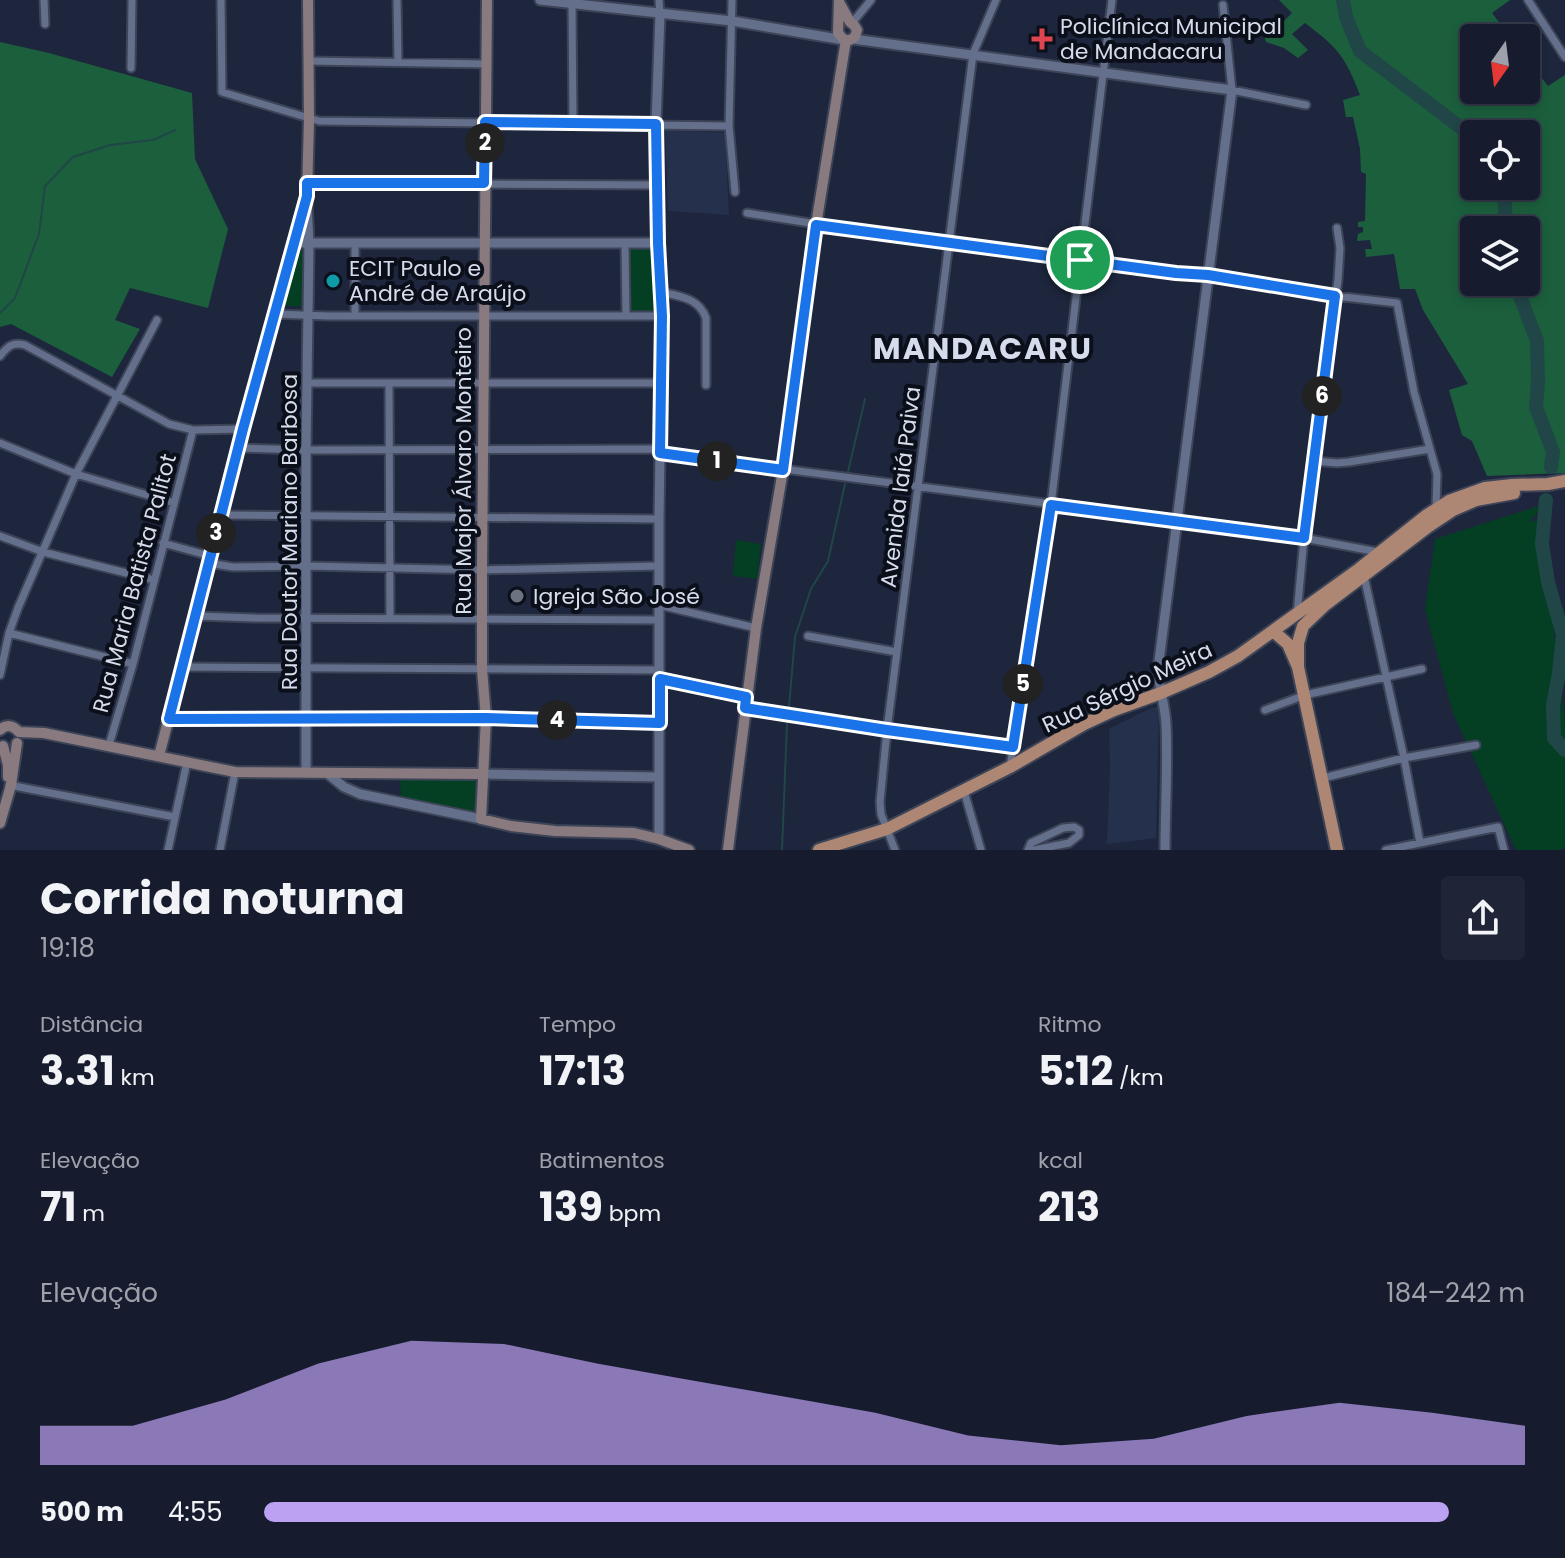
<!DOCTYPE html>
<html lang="pt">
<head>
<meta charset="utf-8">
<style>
	:root { --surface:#161c2e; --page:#1f2536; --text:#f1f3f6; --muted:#9ea1aa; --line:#353a4a; --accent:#bca0f2 }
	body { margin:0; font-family:Poppins,sans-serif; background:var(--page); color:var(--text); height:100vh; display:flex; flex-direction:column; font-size:30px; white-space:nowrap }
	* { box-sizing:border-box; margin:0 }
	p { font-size:26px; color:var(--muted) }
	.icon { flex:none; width:44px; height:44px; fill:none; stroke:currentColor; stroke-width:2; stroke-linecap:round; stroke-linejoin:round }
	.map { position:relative; height:850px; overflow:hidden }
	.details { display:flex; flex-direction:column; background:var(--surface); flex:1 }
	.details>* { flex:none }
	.needle { width:52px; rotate:194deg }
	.tools { position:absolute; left:1460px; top:24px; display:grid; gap:16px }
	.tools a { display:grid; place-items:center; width:80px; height:80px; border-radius:8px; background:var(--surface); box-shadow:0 4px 12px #0003,0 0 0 2px var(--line); font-size:40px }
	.pin { position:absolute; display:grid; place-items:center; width:68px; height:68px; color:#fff; margin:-34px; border:4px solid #fff; border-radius:50%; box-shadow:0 2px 8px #0007 }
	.km { position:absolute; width:40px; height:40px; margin:-20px; border-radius:50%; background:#222; color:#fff; font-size:22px; line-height:40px; text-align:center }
	.round { display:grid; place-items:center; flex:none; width:84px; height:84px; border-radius:8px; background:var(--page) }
	.summary { display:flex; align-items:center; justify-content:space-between; height:136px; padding:0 40px }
	h1 { font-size:44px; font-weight:700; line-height:60px }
	.metrics { display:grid; grid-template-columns:repeat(3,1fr); gap:12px; height:136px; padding:8px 40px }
	.metrics div { display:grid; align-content:center }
	.metrics b { font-size:40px; font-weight:700 }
	.metrics small { font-size:22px; font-weight:400 }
	.metrics p { font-size:22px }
	.chart { height:224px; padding:16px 40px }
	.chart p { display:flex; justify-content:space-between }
	.chart svg { width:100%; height:144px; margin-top:8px; fill:var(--accent); opacity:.7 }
	ul { padding:0 40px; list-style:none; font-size:26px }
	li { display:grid; grid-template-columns:128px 96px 1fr; align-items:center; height:60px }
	li i { height:20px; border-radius:10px; background:var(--accent) }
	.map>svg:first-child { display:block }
	.built { fill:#25304c }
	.green { fill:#043f24 }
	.forest { fill:#1b5f3d; fill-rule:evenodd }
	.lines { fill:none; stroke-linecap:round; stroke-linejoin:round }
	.stream { stroke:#204648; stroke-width:2 }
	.river { stroke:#204648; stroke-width:14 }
	.minor-casing { stroke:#3d4457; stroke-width:11 }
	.tertiary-casing { stroke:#3d4457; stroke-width:13 }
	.secondary-casing { stroke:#3d4457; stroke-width:14 }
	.primary-casing { stroke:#3d4457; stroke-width:16 }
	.minor { stroke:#646f8b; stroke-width:7 }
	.tertiary { stroke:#646f8b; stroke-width:9 }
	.secondary { stroke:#897a7f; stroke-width:10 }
	.primary { stroke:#ad8674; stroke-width:12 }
	.route-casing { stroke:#fff; stroke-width:16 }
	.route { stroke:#1a73e8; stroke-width:10 }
	.health-dot { fill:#e0444e; stroke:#0b0f1a; stroke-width:3 }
	.culture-dot { fill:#0f9aa8; stroke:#0b0f1a; stroke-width:3 }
	.worship-dot { fill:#6b7280; stroke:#0b0f1a; stroke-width:3 }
	.labels { text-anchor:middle; stroke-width:8; stroke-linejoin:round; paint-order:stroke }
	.poi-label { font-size:22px; fill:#d5dcec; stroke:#0b0f1a; text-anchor:start }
	.street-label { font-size:22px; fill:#d5dcec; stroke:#0b0f1a }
	.district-label { font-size:30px; font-weight:bold; letter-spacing:2px; fill:#d5dcec; stroke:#0b0f1a }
</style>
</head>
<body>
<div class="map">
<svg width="1565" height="850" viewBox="0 0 1565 850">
	<rect width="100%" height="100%" fill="#1d263d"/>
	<path class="built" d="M 665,130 L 725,133 L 729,215 L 668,211 Z
		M 1159,707 L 1156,838 L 1107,844 L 1110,766 L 1109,729 L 1151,708 Z"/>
	<path class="green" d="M 625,244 L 659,245 L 662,316 L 626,315 Z
		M 298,246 L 304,254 L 304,307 L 280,305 Z
		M 1545,504 L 1529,522 L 1544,518 L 1548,582 L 1565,724 L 1565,848 L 1559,850 L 1516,850 L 1453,713 L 1425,609 L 1435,539 Z
		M 736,540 L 761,544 L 757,579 L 733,576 Z
		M 400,777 L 480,778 L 476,816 L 401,800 Z"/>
	<path class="forest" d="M 1279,0 L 1510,0 L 1492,13 L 1511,38 L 1474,38 L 1474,90 L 1526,90 L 1526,58 L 1548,86 L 1565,75 L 1565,473 L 1487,476 L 1472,441 L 1462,435 L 1449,390 L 1468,384 L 1423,310 L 1415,289 L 1400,289 L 1394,254 L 1366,257 L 1365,249 L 1372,249 L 1370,240 L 1357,241 L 1358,234 L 1363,232 L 1363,227 L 1358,227 L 1358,222 L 1365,221 L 1366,174 L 1361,172 L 1360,149 L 1353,117 L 1346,117 L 1343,100 L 1360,95 C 1345,56 1338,48 1305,23 L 1292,34 L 1308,50 L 1298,58 L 1284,48 L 1266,42 L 1261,26 L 1284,21 L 1292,13 ZM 1474,134 L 1526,134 L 1526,186 L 1474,186 ZM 1474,230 L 1526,230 L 1526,282 L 1474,282 Z
		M 0,42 L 49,53 L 192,93 L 195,159 L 228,229 L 208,308 L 130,288 L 115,320 L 140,329 L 112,377 L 11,324 L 0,327 Z"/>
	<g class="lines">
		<path class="stream" d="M 0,313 L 15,298 L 39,234 L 45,186 L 73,157 L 110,145 L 153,140 L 175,130
			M 848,472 L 865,399
			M 789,707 L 795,637 L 811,589 L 828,561 L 845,484
			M 782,850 L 787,724"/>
		<path class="river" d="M 1343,0 L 1346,17 L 1360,51 L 1464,130 L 1474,142
			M 1504,186 L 1506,230
			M 1516,282 L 1521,299 L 1537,341 L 1538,381 L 1536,407 L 1553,452 L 1551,467
			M 1546,500 L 1542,544 L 1548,582 L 1563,635 L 1559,673 L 1553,705 L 1554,738 L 1565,750"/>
		<defs>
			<path id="minor" d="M 44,0 L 45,24
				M 221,0 L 222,92 L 319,121 L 729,126
				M 397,0 L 398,62
				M 659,0 L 660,14
				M 732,0 L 729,126 L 735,192
				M 1528,0 L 1565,57
				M 572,3 L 573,123
				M 1223,5 L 1232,90 L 1306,105
				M 852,23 L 871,0
				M 309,61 L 487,64
				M 131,68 L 132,0
				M 307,183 L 657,185
				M 747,213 L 892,236 L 1176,273 L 1208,275 L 1335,296 L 1397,303 L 1414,392 L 1437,474 L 1436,508
				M 355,243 L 355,316
				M 625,244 L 626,315
				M 661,292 C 679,296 699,298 706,318 L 706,385
				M 275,314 L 328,316 L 662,316
				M 0,356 C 8,346 12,342 25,345 L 169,424 L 193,430 L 243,429
				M 308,383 L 662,383
				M 389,383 L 390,619
				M 0,443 L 76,474 L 174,503
				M 239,448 L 306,450 L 659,449
				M 660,453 L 1176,520 L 1304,538 L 1378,552
				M 1314,461 L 1337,463 L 1349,462 L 1430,449
				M 220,515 L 659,519
				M 0,536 L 43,552 L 154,580
				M 163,543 L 210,556
				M 208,563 L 233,567 L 308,566 L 482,570 L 659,566
				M 1364,576 L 1404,758 L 1420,843
				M 659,605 L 756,628
				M 1297,614 L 1304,538 L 1338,280 L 1340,248 L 1337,228
				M 196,616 L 255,618 L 659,620
				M 9,633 L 133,664
				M 808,636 L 897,652
				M 183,667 L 660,670
				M 0,675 L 9,633 L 18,608 L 76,474 L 157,320
				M 660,679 L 746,697
				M 745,708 L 887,730 L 1013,747
				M 1265,710 L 1305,695 L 1422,669
				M 169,719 L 486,718 L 660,723
				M 109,745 L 133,664 L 193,430
				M 1010,767 L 1051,505 L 1112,0
				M 1323,778 L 1404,758 L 1476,745
				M 9,785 L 175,817
				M 964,791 L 981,850
				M 168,850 L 187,762
				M 220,850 L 235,772
				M 895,850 L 881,814 L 880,802 L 887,730 L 973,54 L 996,0
				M 1028,850 L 1031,843 L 1063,828 L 1074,827 L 1079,830 L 1079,835 L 1069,843 L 1034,850
				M 1386,850 L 1498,827 L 1504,850"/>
			<path id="tertiary" d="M 540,0 L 732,21 L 844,40
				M 853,39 L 1232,90 L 1158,669 C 1159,688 1165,705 1166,724 C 1168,766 1165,808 1165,850
				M 295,243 L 658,243
				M 306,773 L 306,450 L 309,244 L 307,203
				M 328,774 L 344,787 L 360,794 L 481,819
				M 483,774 L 658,777
				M 659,839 L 659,519 L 662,316 L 658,243 L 656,124 L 660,14"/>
			<path id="secondary" d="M 487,0 L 482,570 L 482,669 L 486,718 L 481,819 L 511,826 L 555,831 L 634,833 L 659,839 L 689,850
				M 839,0 L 838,33 L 844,40 L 850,40 L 855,37 L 857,30 L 854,25 L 850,22 L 839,2
				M 0,730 C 6,724 13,725 19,732
				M 19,732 L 44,733 L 235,772 L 483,774
				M 3,746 L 8,765 L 8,777
				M 159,756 L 243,429 L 307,196 L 309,119 L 308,0
				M 0,823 L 11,785 L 17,743
				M 728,850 L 756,628 L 783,470 L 816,225 L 846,40"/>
			<path id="primary" d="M 1273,631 L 1288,644 L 1298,667 L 1337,850
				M 1298,667 L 1298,643 L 1303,626 L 1325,605 L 1429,526 L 1453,510 L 1476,500 L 1514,493
				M 819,850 L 887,829 L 1010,767 L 1084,724 L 1114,710 L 1161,693 L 1209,672 L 1238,656 L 1359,569 L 1427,515 L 1449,501 L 1485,488 L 1512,485 L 1548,484 L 1565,481"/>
		</defs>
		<use href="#minor" class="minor-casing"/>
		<use href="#tertiary" class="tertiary-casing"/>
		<use href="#secondary" class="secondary-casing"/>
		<use href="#primary" class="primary-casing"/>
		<use href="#minor" class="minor"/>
		<use href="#tertiary" class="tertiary"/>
		<use href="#secondary" class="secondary"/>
		<use href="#primary" class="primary"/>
	</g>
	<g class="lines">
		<defs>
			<path id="route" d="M 485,122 L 656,124 L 658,243 L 662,316 L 660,453 L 783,470 L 816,225 L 1176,273 L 1208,275 L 1335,296 L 1304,538 L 1051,505 L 1013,747 L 887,730 L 745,708 L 746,697 L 660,679 L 660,723 L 486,718 L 169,719 L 243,429 L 307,196 L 307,183 L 484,183 Z"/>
		</defs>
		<use href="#route" class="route-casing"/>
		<use href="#route" class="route"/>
	</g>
	<path class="health-dot" d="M1038 27h8v8h8v8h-8v8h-8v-8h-8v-8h8z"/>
	<circle class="culture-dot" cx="333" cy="281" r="8"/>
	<circle class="worship-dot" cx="517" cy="596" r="8"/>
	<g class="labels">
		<g class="poi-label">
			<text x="1060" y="34">Policlínica Municipal<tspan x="1060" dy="25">de Mandacaru</tspan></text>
			<text x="349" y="276">ECIT Paulo e<tspan x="349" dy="25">André de Araújo</tspan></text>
			<text x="533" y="604">Igreja São José</text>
		</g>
		<g class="street-label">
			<text transform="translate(463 471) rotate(-90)" y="8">Rua Major Álvaro Monteiro</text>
			<text transform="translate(900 487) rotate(-83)" y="8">Avenida Iaiá Paiva</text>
			<text transform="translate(289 532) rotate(-90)" y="8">Rua Doutor Mariano Barbosa</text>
			<text transform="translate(134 583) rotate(-75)" y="8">Rua Maria Batista Palitot</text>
			<text transform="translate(1127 687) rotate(-25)" y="8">Rua Sérgio Meira</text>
		</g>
		<g class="district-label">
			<text x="983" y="359">MANDACARU</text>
		</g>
	</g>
</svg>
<div class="tools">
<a><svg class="needle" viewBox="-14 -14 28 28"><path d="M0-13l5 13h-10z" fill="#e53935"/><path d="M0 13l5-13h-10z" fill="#9ea1aa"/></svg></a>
<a><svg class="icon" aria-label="locate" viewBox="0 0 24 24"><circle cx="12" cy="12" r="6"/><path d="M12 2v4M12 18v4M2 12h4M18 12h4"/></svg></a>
<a><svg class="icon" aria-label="layers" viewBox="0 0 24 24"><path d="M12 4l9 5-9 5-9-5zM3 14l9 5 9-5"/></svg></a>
</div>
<div class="pin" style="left:1080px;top:260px;background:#1e9e55"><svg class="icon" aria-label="arrive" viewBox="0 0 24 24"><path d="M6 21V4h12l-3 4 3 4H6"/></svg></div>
<b class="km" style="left:717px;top:461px">1</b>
<b class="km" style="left:485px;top:143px">2</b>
<b class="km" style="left:216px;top:533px">3</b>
<b class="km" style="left:557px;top:720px">4</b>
<b class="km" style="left:1023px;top:684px">5</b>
<b class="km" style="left:1322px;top:396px">6</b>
</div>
<section class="details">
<div class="summary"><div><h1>Corrida noturna</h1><p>19:18</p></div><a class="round"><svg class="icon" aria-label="share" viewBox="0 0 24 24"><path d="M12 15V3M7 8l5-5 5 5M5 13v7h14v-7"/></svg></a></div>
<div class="metrics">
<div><p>Distância</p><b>3.31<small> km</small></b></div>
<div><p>Tempo</p><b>17:13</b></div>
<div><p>Ritmo</p><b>5:12<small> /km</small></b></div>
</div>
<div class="metrics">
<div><p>Elevação</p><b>71<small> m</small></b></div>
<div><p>Batimentos</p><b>139<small> bpm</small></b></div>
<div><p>kcal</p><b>213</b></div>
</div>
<div class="chart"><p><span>Elevação</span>184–242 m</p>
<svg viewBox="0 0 160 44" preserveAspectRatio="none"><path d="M0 44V32L10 32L20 24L30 13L40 6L50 7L60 13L70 18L80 23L90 28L100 35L110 38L120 36L130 29L140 25L150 28L160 32V44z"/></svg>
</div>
<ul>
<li><b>500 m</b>4:55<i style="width:94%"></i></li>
</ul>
</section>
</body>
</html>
